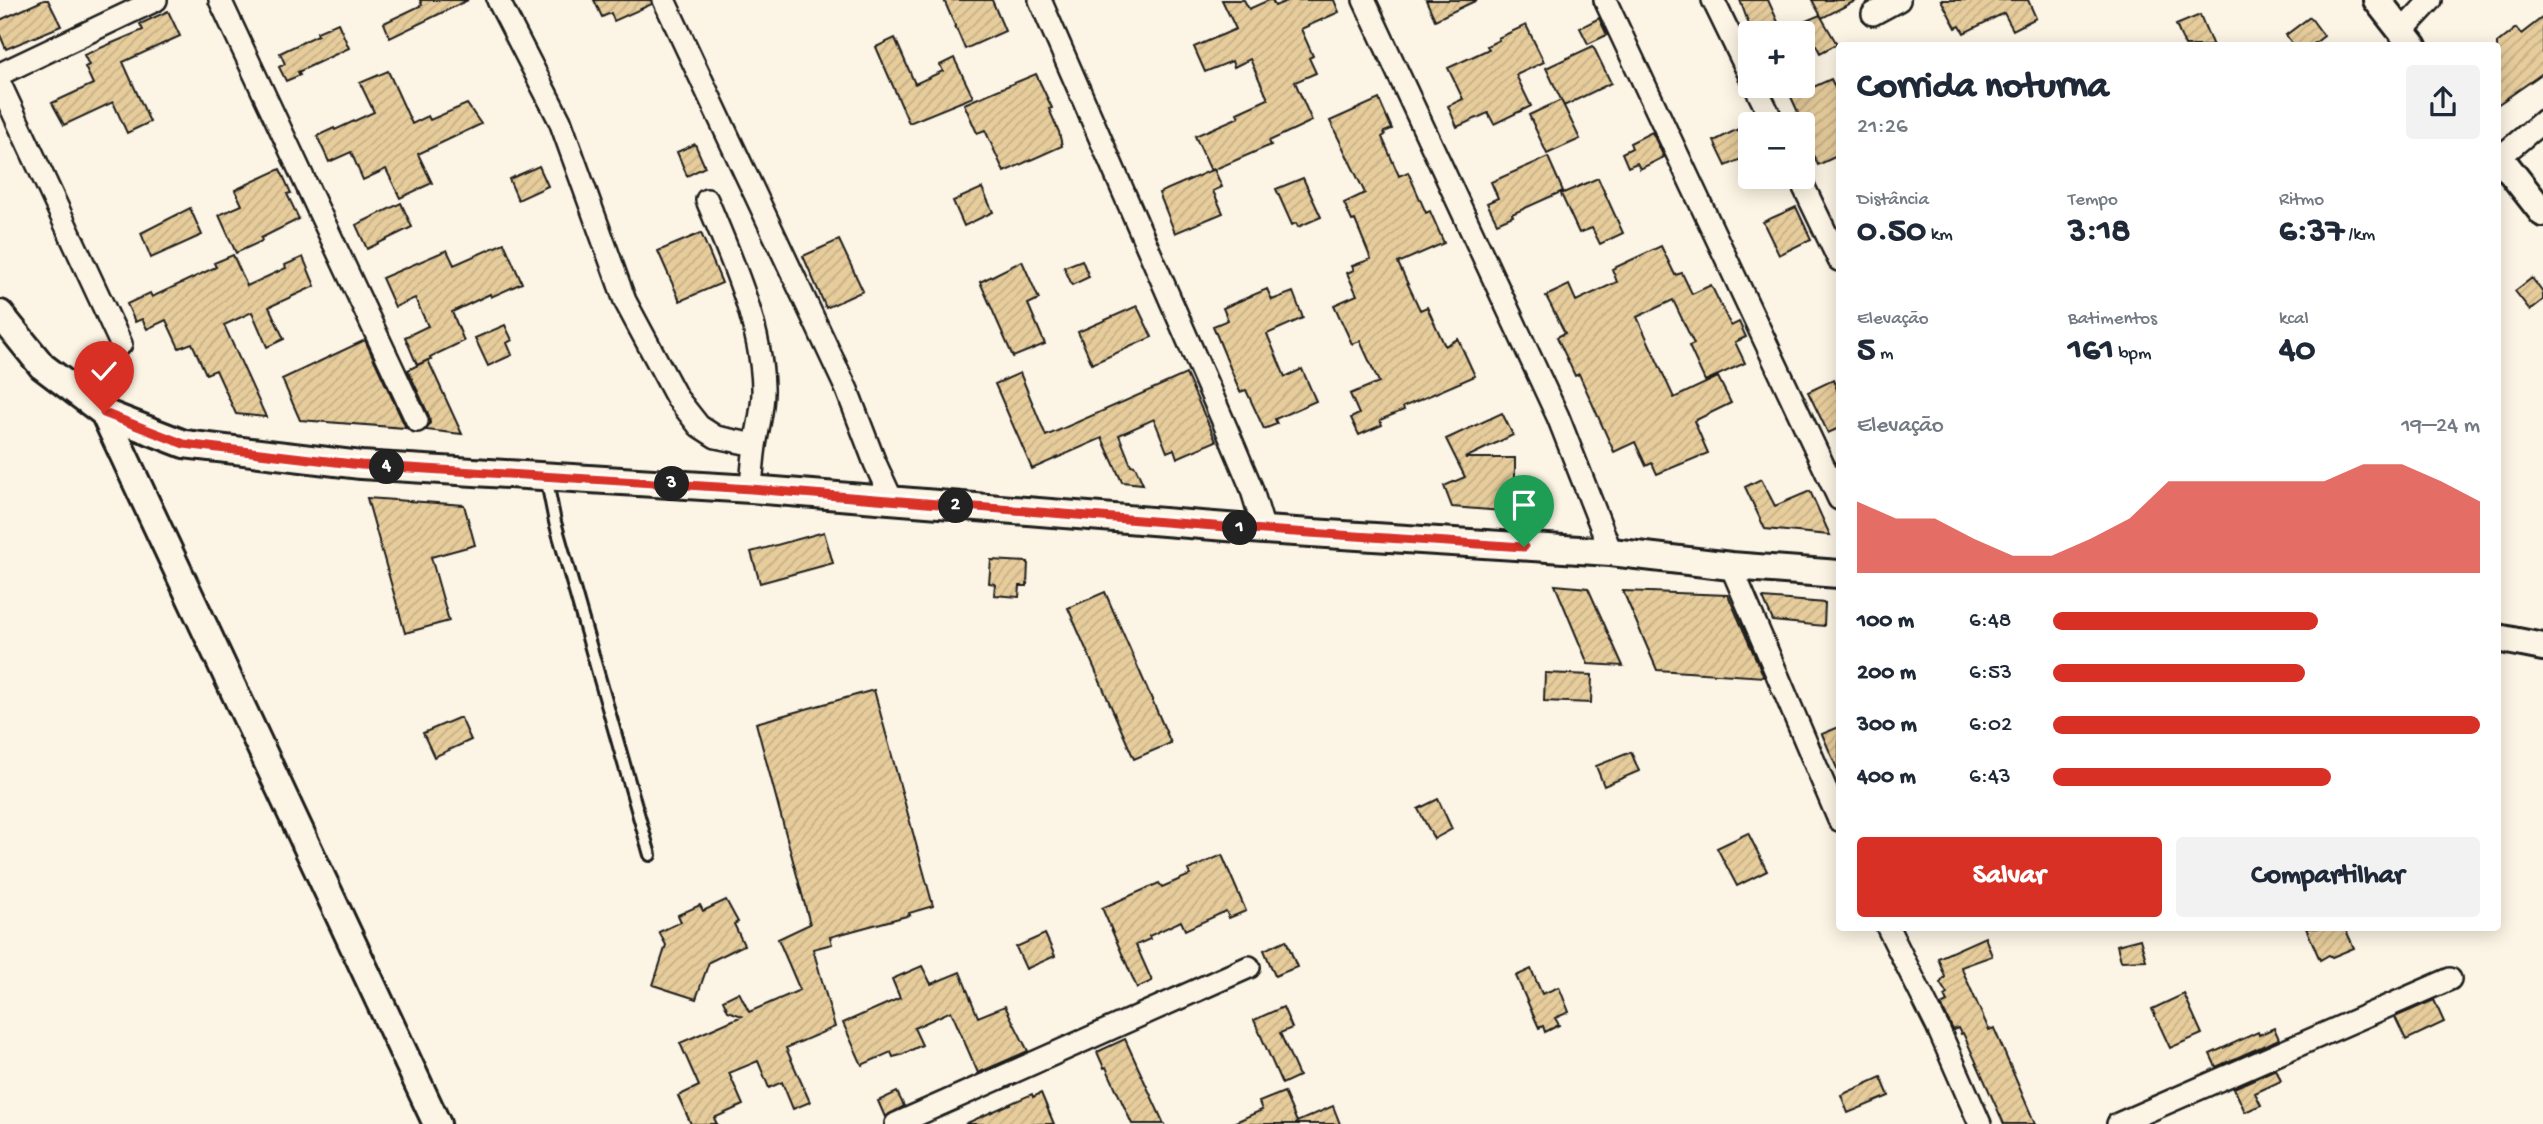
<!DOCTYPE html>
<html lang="pt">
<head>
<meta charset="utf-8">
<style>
	:root { --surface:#fff; --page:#f2f2f3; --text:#1f2937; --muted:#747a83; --accent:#d93025 }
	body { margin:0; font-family:"Gochi Hand",sans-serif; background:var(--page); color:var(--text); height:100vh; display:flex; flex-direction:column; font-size:26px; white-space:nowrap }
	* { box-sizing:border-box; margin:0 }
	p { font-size:23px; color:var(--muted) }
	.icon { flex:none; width:38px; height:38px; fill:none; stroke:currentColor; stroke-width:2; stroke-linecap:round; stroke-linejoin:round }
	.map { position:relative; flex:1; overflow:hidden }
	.panel { position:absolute; left:1836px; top:42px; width:665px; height:889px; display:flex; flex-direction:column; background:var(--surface); border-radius:7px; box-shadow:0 4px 18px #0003 }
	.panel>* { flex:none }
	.fabs { position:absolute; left:1738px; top:21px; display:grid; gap:14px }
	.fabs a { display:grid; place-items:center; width:77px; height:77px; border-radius:7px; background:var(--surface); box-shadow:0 4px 18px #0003; font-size:35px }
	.pin { position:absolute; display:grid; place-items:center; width:60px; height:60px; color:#fff; margin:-72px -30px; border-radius:50% 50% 50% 0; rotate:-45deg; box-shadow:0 0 7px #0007 }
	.pin .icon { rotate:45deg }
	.km { position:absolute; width:35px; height:35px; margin:-18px; border-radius:50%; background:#222; color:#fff; font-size:19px; line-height:35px; text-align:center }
	.round { display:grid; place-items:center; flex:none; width:74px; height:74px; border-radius:7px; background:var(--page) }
	.overview { display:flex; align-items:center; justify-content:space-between; height:119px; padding:0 21px }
	h1 { font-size:38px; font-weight:700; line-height:52px }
	.figures { display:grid; grid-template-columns:repeat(3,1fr); gap:10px; height:119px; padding:7px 21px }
	.figures div { display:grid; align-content:center }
	.figures b { font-size:35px; font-weight:700 }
	.figures small { font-size:19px; font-weight:400 }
	.figures p { font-size:19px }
	.chart { height:196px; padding:14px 21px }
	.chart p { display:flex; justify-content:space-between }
	.chart svg { width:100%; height:126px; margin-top:7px; fill:var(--accent); opacity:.7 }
	.action { display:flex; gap:14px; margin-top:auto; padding:14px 21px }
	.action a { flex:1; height:80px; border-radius:7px; background:var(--accent); color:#fff; font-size:28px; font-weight:700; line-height:80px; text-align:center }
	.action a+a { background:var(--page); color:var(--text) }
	ul { padding:0 21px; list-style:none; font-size:23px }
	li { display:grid; grid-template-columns:112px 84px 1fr; align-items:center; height:52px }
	li i { height:18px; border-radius:9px; background:var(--accent) }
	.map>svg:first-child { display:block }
	.building { fill:url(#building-hatch); stroke:#1c1c1c; stroke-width:2 }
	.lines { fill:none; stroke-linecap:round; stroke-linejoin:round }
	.service-casing { stroke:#1c1c1c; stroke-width:16 }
	.minor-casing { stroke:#1c1c1c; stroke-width:26 }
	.tertiary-casing { stroke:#1c1c1c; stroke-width:32 }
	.service { stroke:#fcf5e5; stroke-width:10 }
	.minor { stroke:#fcf5e5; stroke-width:21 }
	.tertiary { stroke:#fcf5e5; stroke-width:26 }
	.route-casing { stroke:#fff; stroke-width:14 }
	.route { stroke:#d93025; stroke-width:9 }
</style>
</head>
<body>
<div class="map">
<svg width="2543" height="1124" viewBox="0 0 2543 1124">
	<defs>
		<pattern id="building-hatch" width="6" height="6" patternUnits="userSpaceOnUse" patternTransform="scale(1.75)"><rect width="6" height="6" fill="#e7cd9c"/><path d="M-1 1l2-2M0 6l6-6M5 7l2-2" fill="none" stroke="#c6af86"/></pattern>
	</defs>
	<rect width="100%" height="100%" fill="#fcf5e5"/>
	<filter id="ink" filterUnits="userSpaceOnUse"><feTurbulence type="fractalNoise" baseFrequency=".0143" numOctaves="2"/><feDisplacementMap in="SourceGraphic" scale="14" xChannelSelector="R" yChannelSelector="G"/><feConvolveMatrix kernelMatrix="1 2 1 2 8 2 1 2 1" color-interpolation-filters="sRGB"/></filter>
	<g filter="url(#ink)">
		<path class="building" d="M 44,0 L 48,0 L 61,26 L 6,49 L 0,35 L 0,20 Z
			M 420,0 L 468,0 L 390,38 L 384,23 L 422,5 Z
			M 594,0 L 651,0 L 652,4 L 614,21 L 611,13 L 602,17 Z
			M 944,0 L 992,0 L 1005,31 L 965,49 Z
			M 1222,0 L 1244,0 L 1249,9 L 1269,0 L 1272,0 L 1275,6 L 1289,0 L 1334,0 L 1339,12 L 1301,29 L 1313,56 L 1309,58 L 1316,73 L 1295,82 L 1312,121 L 1269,141 L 1271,145 L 1211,171 L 1195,136 L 1239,117 L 1237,113 L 1268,99 L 1250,59 L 1234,67 L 1232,61 L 1205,72 L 1194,47 L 1236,29 Z
			M 1426,0 L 1477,0 L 1435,20 Z
			M 1740,0 L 1768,0 L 1783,33 L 1752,33 Z
			M 1812,0 L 1857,0 L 1822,18 Z
			M 1941,0 L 2028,0 L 2036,18 L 2013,30 L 2004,13 L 1964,33 L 1960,26 L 1956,28 Z
			M 168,11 L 180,36 L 123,62 L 150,122 L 127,133 L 113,102 L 64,125 L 52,103 L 93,84 L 85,67 L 89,65 L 84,55 L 143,30 L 140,24 Z
			M 1820,15 L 1837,44 L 1820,53 L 1812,37 L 1808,38 L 1801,23 Z
			M 2200,15 L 2213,46 L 2185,46 L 2176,25 Z
			M 2310,17 L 2324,36 L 2311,46 L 2294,46 L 2286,35 Z
			M 2543,17 L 2543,73 L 2497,105 L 2497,43 L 2516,28 L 2521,34 Z
			M 1599,18 L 1607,35 L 1588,44 L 1580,28 Z
			M 338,23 L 349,48 L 298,72 L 300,75 L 286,81 L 279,67 L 285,64 L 280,53 L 318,35 L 317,32 Z
			M 1526,25 L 1544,62 L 1516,75 L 1531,106 L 1494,124 L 1488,113 L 1457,127 L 1448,106 L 1463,99 L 1448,68 L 1489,49 L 1487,46 L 1499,40 L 1498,38 Z
			M 895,38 L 915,84 L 943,71 L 940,65 L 954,58 L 973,97 L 909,123 L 876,47 Z
			M 1593,46 L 1611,83 L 1564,106 L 1546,68 Z
			M 388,71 L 412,124 L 428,116 L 430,120 L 467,104 L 481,124 L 418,154 L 432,183 L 400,198 L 386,169 L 363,180 L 351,152 L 329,162 L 317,136 L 334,128 L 335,130 L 374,112 L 360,83 Z
			M 1036,74 L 1052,108 L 1049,109 L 1059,132 L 1062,146 L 1004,172 L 985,130 L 977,133 L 964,104 Z
			M 1831,79 L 1839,96 L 1839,155 L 1818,165 L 1802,133 L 1802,124 L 1799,124 L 1794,115 L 1798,112 L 1791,97 Z
			M 1379,99 L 1392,129 L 1384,132 L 1385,135 L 1382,137 L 1399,176 L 1408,172 L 1426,213 L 1430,211 L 1444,243 L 1398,263 L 1420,310 L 1427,307 L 1445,346 L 1458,339 L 1475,376 L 1403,407 L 1404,410 L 1380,420 L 1382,425 L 1359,435 L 1351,418 L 1359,414 L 1350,394 L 1379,382 L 1360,341 L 1352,344 L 1334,305 L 1357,295 L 1347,273 L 1354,270 L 1352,266 L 1371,259 L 1355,220 L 1352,221 L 1344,203 L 1365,193 L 1330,121 Z
			M 1561,100 L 1580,139 L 1547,154 L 1529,115 Z
			M 1738,129 L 1750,149 L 1750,155 L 1726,166 L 1714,141 Z
			M 1652,132 L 1664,157 L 1640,169 L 1637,163 L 1628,167 L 1622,153 L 1632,148 L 1630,143 Z
			M 695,144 L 705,167 L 687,176 L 677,152 Z
			M 1548,157 L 1563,191 L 1512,214 L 1513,216 L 1497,223 L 1487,203 L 1498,198 L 1491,182 Z
			M 539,166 L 548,186 L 518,200 L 509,179 Z
			M 280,169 L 291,193 L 287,194 L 299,219 L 261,238 L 262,241 L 236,253 L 219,215 L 242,205 L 235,190 Z
			M 1214,169 L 1222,187 L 1213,191 L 1223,213 L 1175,233 L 1159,193 Z
			M 1303,178 L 1321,217 L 1298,227 L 1296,223 L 1292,225 L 1276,189 Z
			M 1598,178 L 1623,233 L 1600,244 L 1592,228 L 1579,233 L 1561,194 Z
			M 982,188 L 993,212 L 964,226 L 953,201 Z
			M 401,203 L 412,227 L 367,249 L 356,225 Z
			M 1796,207 L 1811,239 L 1779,255 L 1763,222 Z
			M 190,208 L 202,235 L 151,258 L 141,233 Z
			M 701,233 L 722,283 L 680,301 L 658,251 Z
			M 839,240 L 863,291 L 826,308 L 803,256 Z
			M 504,243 L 522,283 L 491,297 L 490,294 L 452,312 L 464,341 L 430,357 L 431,359 L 428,360 L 462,434 L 426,430 L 430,423 L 429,416 L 408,370 L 428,360 L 417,365 L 405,337 L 428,326 L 415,298 L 395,307 L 382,278 L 447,250 L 454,265 Z
			M 1661,246 L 1675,275 L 1682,273 L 1692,294 L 1711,285 L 1731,326 L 1739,322 L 1746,337 L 1735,342 L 1745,363 L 1705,381 L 1689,346 L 1694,344 L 1673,300 L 1637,317 L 1674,398 L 1718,377 L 1731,403 L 1694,421 L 1708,453 L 1657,474 L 1652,463 L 1646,466 L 1635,442 L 1614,452 L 1579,374 L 1575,376 L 1557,337 L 1565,333 L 1546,296 L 1569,285 L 1576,301 L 1617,282 L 1612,269 Z
			M 233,255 L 247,286 L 286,268 L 285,265 L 303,257 L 315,286 L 269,307 L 284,339 L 267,347 L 252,312 L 224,325 L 266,417 L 236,414 L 216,370 L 206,374 L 192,343 L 179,348 L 166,320 L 147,329 L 142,319 L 135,322 L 127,304 L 150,293 L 152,297 L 216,267 L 214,263 Z
			M 1082,260 L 1089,277 L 1072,285 L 1064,267 Z
			M 1022,261 L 1039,299 L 1028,304 L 1045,344 L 1013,357 L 980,282 Z
			M 2532,278 L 2543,293 L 2543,300 L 2530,310 L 2515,291 Z
			M 1267,289 L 1272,300 L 1293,292 L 1303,318 L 1267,334 L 1285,377 L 1302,369 L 1316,401 L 1275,419 L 1277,424 L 1264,429 L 1246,390 L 1240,392 L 1213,326 L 1228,320 L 1223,308 Z
			M 1137,306 L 1152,337 L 1092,364 L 1078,332 Z
			M 505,325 L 512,340 L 507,343 L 512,355 L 488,366 L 475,338 Z
			M 365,340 L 406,428 L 300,420 L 282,379 Z
			M 1020,373 L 1046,436 L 1186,374 L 1216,441 L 1177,458 L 1174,449 L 1167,452 L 1154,419 L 1119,435 L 1131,465 L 1135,466 L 1143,484 L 1122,482 L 1102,438 L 1032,469 L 995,384 Z
			M 1833,380 L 1839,394 L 1839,428 L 1828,433 L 1808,392 Z
			M 1502,413 L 1513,435 L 1465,458 L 1515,458 L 1515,512 L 1452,507 L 1444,486 L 1465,477 L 1446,439 Z
			M 1761,479 L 1775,506 L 1810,491 L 1830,535 L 1765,529 L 1745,487 Z
			M 367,498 L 464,505 L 475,545 L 431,557 L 449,621 L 405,633 Z
			M 824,532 L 833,563 L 760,583 L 751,552 Z
			M 991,560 L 1028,562 L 1027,586 L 1020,586 L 1019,597 L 994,595 L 995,584 L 989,583 Z
			M 1555,585 L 1588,588 L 1623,666 L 1588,664 Z
			M 1623,591 L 1728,595 L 1764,677 L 1657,670 Z
			M 1105,592 L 1171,743 L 1134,759 L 1068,608 Z
			M 1763,598 L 1825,603 L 1824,626 L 1773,621 Z
			M 1545,673 L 1592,675 L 1591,703 L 1544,701 Z
			M 874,690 L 933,906 L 909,913 L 910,915 L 830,937 L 832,944 L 813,949 L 835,1027 L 786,1048 L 810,1102 L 793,1109 L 782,1082 L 769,1088 L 758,1061 L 729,1073 L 743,1105 L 714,1118 L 717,1124 L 691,1124 L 678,1096 L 699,1086 L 680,1043 L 742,1016 L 728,1011 L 723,1000 L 739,992 L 749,1012 L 800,990 L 778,939 L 810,924 L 756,723 Z
			M 458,718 L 461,718 L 471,740 L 434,757 L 423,733 Z
			M 1839,727 L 1839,773 L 1822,734 Z
			M 1631,752 L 1639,771 L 1604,786 L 1596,766 Z
			M 1438,799 L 1452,829 L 1434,839 L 1418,809 Z
			M 1748,833 L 1767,871 L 1737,886 L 1717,848 Z
			M 1222,855 L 1246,911 L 1229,918 L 1226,911 L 1185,930 L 1181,921 L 1149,936 L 1150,939 L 1136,945 L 1152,981 L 1137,988 L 1102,908 L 1159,883 L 1162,887 L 1190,875 L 1188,870 Z
			M 726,900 L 738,922 L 734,924 L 744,945 L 709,962 L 696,999 L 653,985 L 666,945 L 659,932 L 681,922 L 678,915 L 700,905 L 703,911 Z
			M 2306,928 L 2345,928 L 2354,948 L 2332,957 L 2329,955 L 2320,960 Z
			M 1045,934 L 1055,956 L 1026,969 L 1016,947 Z
			M 1985,937 L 1992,956 L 1961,967 L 1989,1030 L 1994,1028 L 2035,1124 L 2004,1124 L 1963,1033 L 1961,1034 L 1958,1028 L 1953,1030 L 1941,1005 L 1947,1002 L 1944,996 L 1947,994 L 1940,983 L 1945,977 L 1938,958 Z
			M 2140,939 L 2146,960 L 2121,961 L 2117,945 Z
			M 1286,940 L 1297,967 L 1275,976 L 1264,950 Z
			M 922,966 L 931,984 L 960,972 L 978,1017 L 1005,1006 L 1028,1051 L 978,1073 L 951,1011 L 914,1028 L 922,1045 L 901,1055 L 893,1057 L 891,1052 L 862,1065 L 843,1023 L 900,998 L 892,979 Z
			M 1531,969 L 1542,994 L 1559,987 L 1569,1012 L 1555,1018 L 1559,1025 L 1545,1032 L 1543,1026 L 1539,1028 L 1516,976 Z
			M 2184,994 L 2202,1034 L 2170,1048 L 2152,1009 Z
			M 2434,1000 L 2444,1022 L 2406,1040 L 2395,1017 Z
			M 1283,1007 L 1292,1028 L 1280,1033 L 1299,1076 L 1282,1084 L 1254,1020 Z
			M 2274,1028 L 2279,1039 L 2216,1067 L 2210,1054 L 2258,1032 L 2259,1035 Z
			M 1125,1039 L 1164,1124 L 1132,1124 L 1106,1067 L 1104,1068 L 1097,1052 Z
			M 2276,1069 L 2281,1081 L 2255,1093 L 2261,1105 L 2245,1112 L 2234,1088 Z
			M 1881,1077 L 1889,1096 L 1848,1113 L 1841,1095 Z
			M 897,1092 L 904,1106 L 885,1117 L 878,1101 Z
			M 1284,1092 L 1297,1122 L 1333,1106 L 1340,1124 L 1231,1124 L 1262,1110 L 1259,1102 Z
			M 1041,1093 L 1054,1124 L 965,1124 L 1032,1094 L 1033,1097 Z"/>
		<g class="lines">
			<defs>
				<path id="service" d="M 546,477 L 555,522 L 650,855"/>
				<path id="minor" d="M 220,0 L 417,421
					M 498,0 L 560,121 L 625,301 L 677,398 L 699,426 L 716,437 L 755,445
					M 664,0 L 847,390 L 875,463 L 892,500
					M 1040,0 L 1227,430 L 1251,487 L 1264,530
					M 1364,0 L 1558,417 L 1611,552
					M 1605,0 L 1839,499
					M 1713,0 L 1750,76
					M 1873,14 L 1899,0
					M 2402,31 L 2431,0
					M 0,74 L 156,0
					M 0,84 L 121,344
					M 1755,86 L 1774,124
					M 2500,157 L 2543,121
					M 1799,177 L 1839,260
					M 707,200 C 731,258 761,323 763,387 C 764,407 758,426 755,446 C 753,460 752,474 751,489
					M 1731,566 L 1839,820
					M 1888,928 L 1938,1028 L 1980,1124
					M 896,1124 L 1249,967
					M 2118,1124 L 2450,979"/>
				<path id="tertiary" d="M 2377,0 L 2413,46
					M 2497,154 L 2543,213
					M 0,314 L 42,366 L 104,413 L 184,444 L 361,465 L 751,489 L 1264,530 L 1611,552 L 1731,566 L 1839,574
					M 104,413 L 437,1124
					M 2497,638 L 2543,647"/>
			</defs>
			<use href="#service" class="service-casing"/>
			<use href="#minor" class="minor-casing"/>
			<use href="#tertiary" class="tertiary-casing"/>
			<use href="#service" class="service"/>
			<use href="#minor" class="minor"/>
			<use href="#tertiary" class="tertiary"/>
		</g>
	</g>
	<g class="lines" filter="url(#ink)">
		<defs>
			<path id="route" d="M 104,413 L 184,444 L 361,465 L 751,489 L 1264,530 L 1524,547"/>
		</defs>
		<use href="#route" class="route-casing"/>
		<use href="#route" class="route"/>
	</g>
</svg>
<div class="fabs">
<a>+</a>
<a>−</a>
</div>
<div class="pin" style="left:1524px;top:547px;background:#1e9e55"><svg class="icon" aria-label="arrive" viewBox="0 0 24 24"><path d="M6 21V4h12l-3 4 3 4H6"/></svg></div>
<div class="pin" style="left:104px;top:413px;background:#d93025"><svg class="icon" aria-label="check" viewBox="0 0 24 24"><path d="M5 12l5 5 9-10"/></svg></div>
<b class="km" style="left:1240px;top:528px">1</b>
<b class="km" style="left:956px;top:506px">2</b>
<b class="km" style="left:672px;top:484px">3</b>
<b class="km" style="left:387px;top:467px">4</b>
<section class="panel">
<div class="overview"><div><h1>Corrida noturna</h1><p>21:26</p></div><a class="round"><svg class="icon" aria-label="share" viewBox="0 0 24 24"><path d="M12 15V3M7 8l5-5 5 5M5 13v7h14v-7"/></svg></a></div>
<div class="figures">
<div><p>Distância</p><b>0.50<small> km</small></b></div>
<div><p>Tempo</p><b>3:18</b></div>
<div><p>Ritmo</p><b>6:37<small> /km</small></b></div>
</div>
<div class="figures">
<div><p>Elevação</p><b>5<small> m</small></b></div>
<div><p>Batimentos</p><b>161<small> bpm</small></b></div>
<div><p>kcal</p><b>40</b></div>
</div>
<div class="chart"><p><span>Elevação</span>19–24 m</p>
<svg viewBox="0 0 160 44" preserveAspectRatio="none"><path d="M0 44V19L10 25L20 25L30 32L40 38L50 38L60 32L70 25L80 12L90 12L100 12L110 12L120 12L130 6L140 6L150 12L160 19V44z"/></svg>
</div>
<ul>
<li><b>100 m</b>6:48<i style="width:62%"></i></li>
<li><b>200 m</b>6:53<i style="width:59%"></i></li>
<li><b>300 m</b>6:02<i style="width:100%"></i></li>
<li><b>400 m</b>6:43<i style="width:65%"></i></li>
</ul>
<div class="action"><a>Salvar</a><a>Compartilhar</a></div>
</section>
</div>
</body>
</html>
